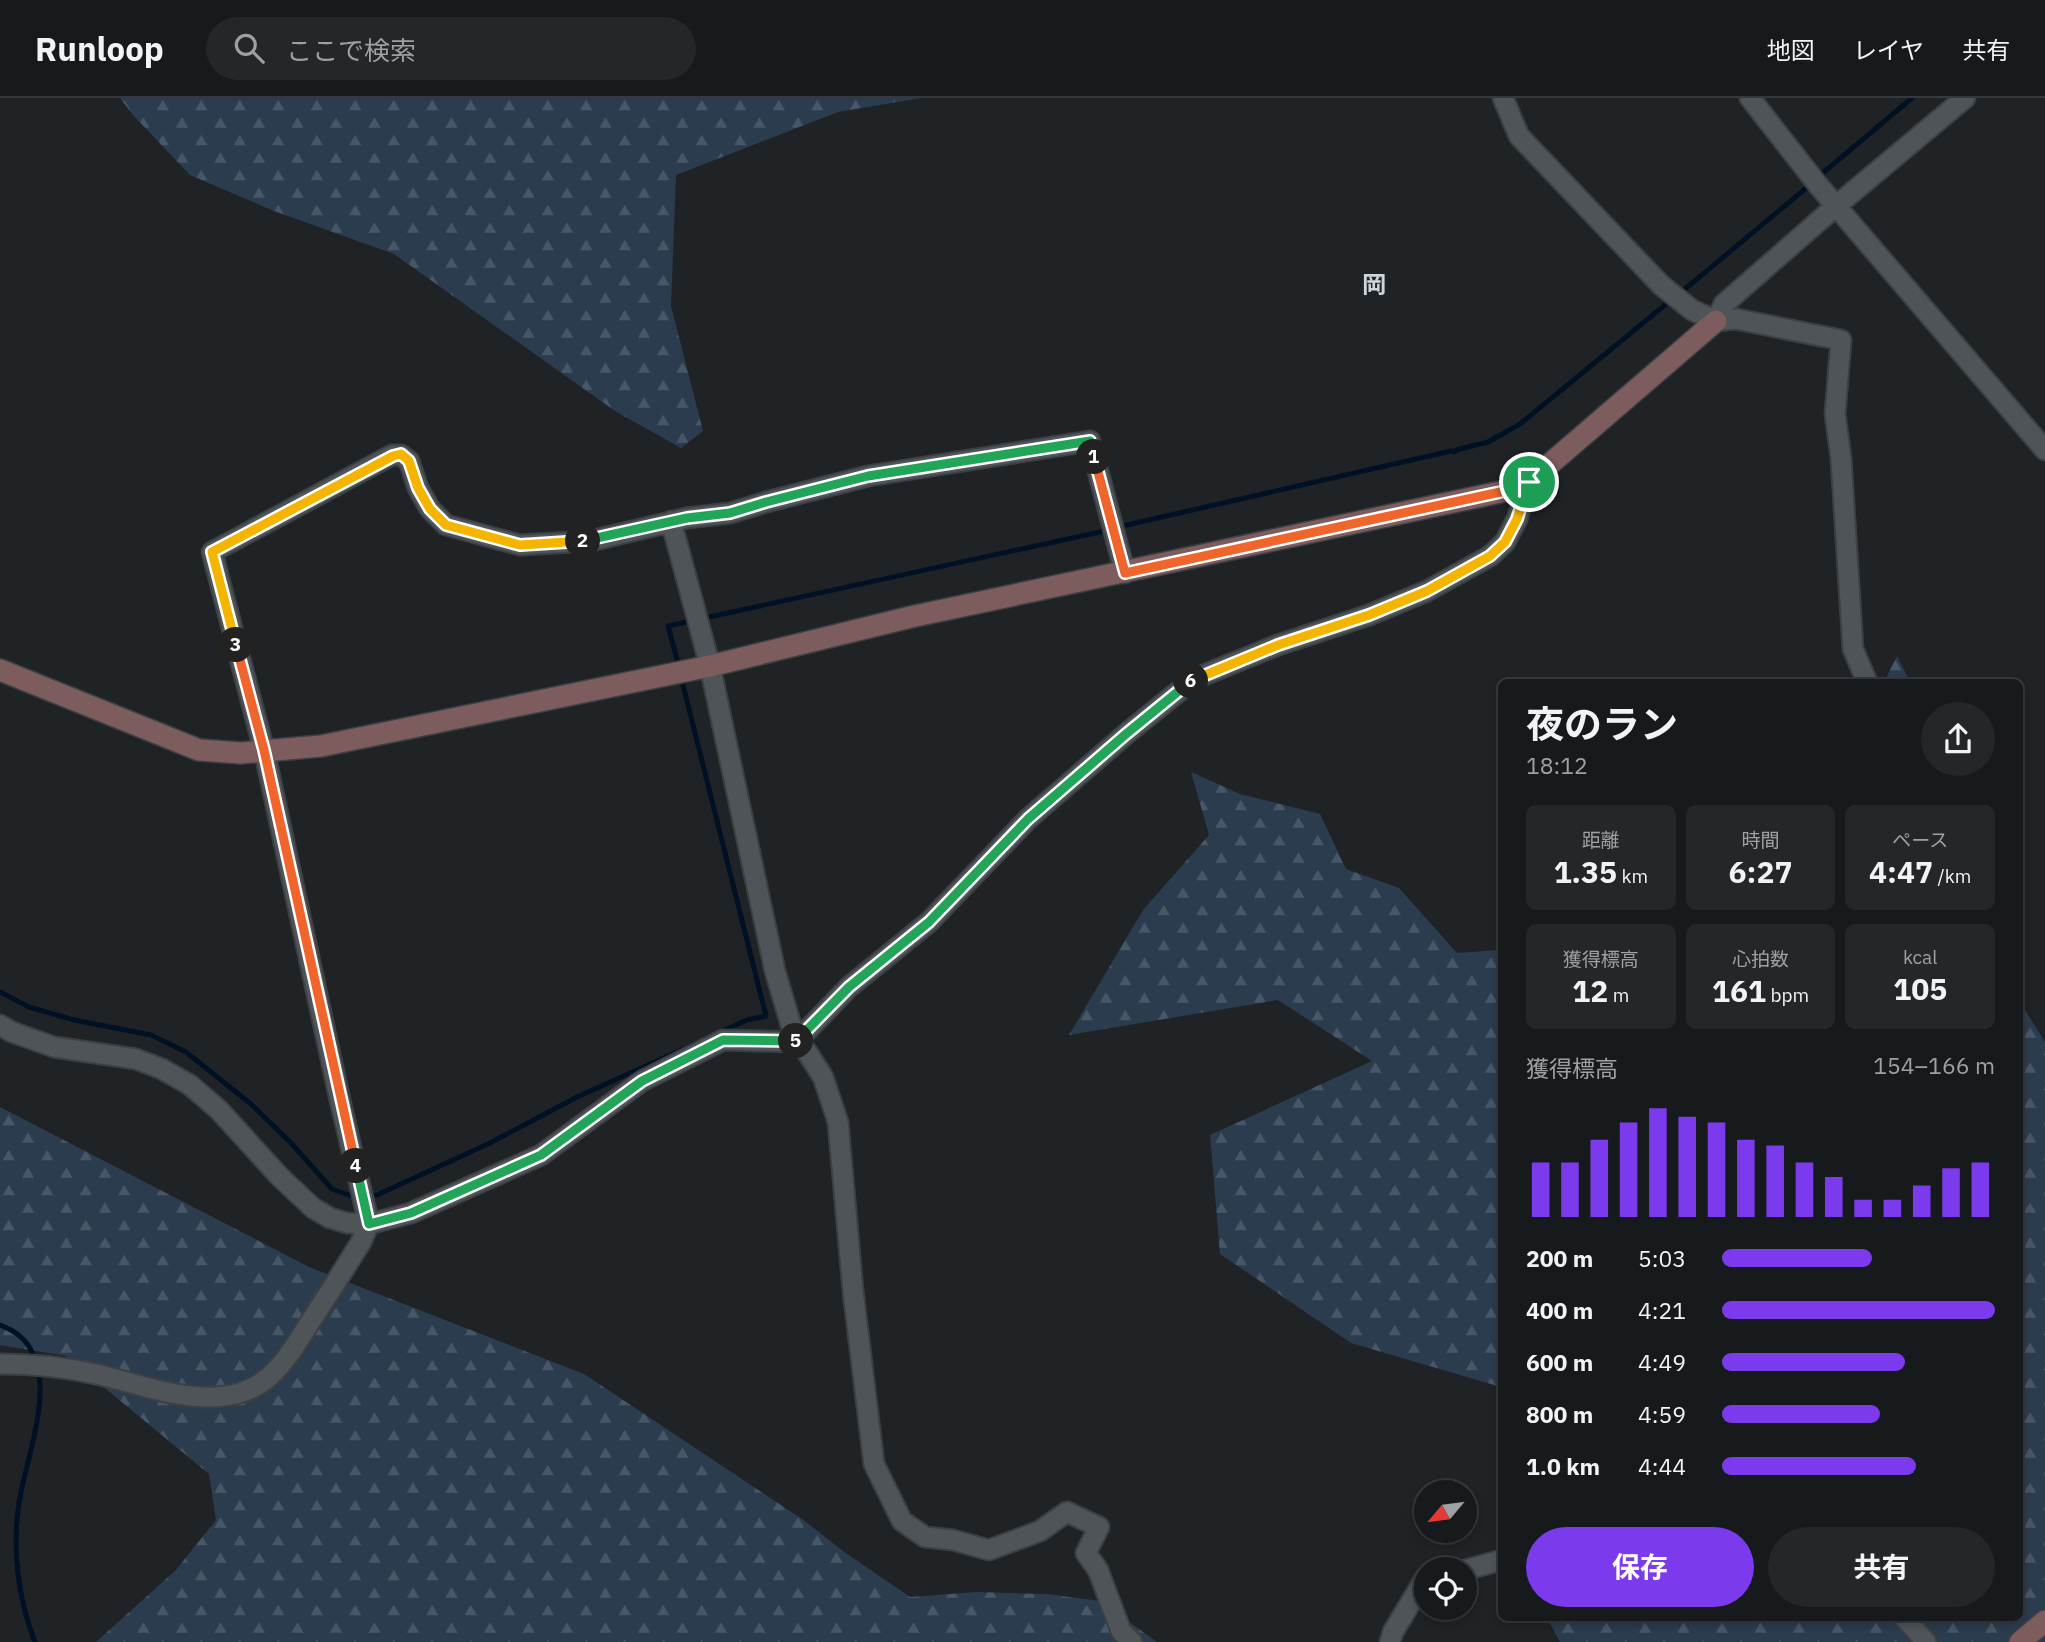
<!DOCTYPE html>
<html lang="ja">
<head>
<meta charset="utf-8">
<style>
	:root { --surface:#171a1c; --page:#242729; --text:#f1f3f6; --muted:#9ea1a3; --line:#36383b; --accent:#7c3aed }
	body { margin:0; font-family:"IBM Plex Sans","Noto Sans JP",sans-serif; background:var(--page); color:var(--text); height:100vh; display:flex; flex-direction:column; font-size:26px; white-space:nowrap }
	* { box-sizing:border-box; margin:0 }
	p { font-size:23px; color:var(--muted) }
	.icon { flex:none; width:38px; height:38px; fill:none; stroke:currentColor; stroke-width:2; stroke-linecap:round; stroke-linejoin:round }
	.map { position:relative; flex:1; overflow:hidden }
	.sheet { position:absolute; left:1498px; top:581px; width:525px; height:942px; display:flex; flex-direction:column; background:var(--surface); border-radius:10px; box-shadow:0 4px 10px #0003,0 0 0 2px var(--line) }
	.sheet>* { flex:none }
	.needle { width:46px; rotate:241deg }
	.controls { position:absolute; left:1414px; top:1382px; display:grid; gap:14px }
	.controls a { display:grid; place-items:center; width:63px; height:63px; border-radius:50%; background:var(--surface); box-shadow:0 4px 10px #0003,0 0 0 2px var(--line); font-size:35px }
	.pin { position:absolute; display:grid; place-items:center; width:60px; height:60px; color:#fff; margin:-30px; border:4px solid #fff; border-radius:50%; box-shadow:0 2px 7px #0007 }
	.km { position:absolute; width:35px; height:35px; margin:-18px; border-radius:50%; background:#222; color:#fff; font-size:19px; line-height:35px; text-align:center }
	.round { display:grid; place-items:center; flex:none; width:74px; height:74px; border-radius:37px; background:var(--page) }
	.head { display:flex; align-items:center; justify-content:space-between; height:119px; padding:0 28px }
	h1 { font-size:38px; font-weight:700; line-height:52px }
	.figures { display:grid; grid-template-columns:repeat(3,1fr); gap:10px; height:119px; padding:7px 28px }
	.figures div { display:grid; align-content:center; border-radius:10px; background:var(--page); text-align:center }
	.figures b { font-size:30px; font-weight:700 }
	.figures small { font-size:19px; font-weight:400 }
	.figures p { font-size:19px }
	.chart { height:196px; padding:14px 28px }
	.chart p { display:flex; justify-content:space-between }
	.chart svg { width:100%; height:126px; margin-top:7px; stroke:var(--accent); stroke-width:6 }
	.cta { display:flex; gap:14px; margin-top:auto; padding:14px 28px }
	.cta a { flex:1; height:80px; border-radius:42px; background:var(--accent); color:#fff; font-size:28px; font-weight:700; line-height:80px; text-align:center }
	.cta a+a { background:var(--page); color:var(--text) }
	ul { padding:0 28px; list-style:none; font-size:23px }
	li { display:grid; grid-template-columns:112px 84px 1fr; align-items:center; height:52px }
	li i { height:18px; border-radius:9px; background:var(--accent) }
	header { display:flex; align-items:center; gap:42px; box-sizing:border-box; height:98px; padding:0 35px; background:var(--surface); border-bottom:2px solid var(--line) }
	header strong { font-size:33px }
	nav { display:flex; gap:38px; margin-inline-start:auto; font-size:24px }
	.search { width:490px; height:63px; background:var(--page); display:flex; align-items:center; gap:18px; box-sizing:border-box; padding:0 24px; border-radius:38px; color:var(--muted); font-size:26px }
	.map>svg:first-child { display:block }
	.forest { fill:url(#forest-firs) }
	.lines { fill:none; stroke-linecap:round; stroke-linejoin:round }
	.stream { stroke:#001124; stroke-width:5 }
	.street-casing { stroke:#3d4043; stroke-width:23 }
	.secondary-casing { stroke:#3d4043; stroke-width:24 }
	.street { stroke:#4f5458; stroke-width:19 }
	.secondary { stroke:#7d5c5d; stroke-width:21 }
	.split-1-casing { stroke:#fff; stroke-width:14 }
	.split-2-casing { stroke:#fff; stroke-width:14 }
	.split-3-casing { stroke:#fff; stroke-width:14 }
	.split-4-casing { stroke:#fff; stroke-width:14 }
	.split-5-casing { stroke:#fff; stroke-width:14 }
	.split-6-casing { stroke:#fff; stroke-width:14 }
	.split-7-casing { stroke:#fff; stroke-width:14 }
	.split-1 { stroke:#f0652b; stroke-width:9 }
	.split-2 { stroke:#22a559; stroke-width:9 }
	.split-3 { stroke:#f5b400; stroke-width:9 }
	.split-4 { stroke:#f0652b; stroke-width:9 }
	.split-5 { stroke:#22a559; stroke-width:9 }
	.split-6 { stroke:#22a559; stroke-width:9 }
	.split-7 { stroke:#f5b400; stroke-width:9 }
	.labels { text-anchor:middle; stroke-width:7; stroke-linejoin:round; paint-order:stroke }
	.quarter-label { font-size:24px; font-weight:bold; fill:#d0d5da; stroke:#1f2326 }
</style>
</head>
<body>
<header>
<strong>Runloop</strong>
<div class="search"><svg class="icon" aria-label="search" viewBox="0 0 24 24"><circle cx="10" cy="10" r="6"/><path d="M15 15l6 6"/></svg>ここで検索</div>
<nav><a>地図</a><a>レイヤ</a><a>共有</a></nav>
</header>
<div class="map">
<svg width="2045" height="1544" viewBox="0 0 2045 1544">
	<defs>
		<pattern id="forest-firs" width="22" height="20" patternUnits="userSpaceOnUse" patternTransform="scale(1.75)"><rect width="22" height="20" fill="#2a3c4e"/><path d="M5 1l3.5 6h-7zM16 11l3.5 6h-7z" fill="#485767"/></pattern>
	</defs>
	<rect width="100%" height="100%" fill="#1f2326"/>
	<path class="forest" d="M 120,0 L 921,0 L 838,14 L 676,77 L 671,208 L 703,333 L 681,350 L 615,313 L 394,156 L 274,113 L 190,77 L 133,17 Z
		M 1897,558 L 1910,584 L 1884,584 Z
		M 1191,674 L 1240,696 L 1320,716 L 1346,771 L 1399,790 L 1457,855 L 1501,852 L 1501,1289 L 1351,1245 L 1220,1156 L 1210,1037 L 1372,963 L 1278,902 L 1069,937 L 1143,812 L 1209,737 Z
		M 2020,904 L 2045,944 L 2045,1544 L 1560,1544 L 1551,1527 L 1541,1519 L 2020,1519 Z
		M 0,1009 L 309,1169 L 584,1276 L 802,1421 L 843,1453 L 910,1499 L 976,1494 L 1046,1496 L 1100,1503 L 1157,1544 L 96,1544 L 176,1472 L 216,1422 L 209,1376 L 66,1258 L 0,1247 Z"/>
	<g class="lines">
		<path class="stream" d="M 1818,79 L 1912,0
			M 1679,196 L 1811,86
			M 1118,429 L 1451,353 L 1455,354 L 1456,352 L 1488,344 L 1520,326 L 1671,202
			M 679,569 L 668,528 L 1109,432
			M 681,579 L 766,918 L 747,922 L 718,935
			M 0,894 L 29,909 L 74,922 L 151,937 L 186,954 L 251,1006 L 291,1045 L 332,1091 L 357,1100
			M 366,1098 L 377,1097 L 490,1045 L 577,999 L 697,945
			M 0,1227 C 17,1233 30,1244 35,1262
			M 35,1544 C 18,1501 12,1451 19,1405 C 25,1368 47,1308 38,1272"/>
		<defs>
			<path id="street" d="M 1503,0 L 1519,38 L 1661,187 L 1692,212 L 1716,223 L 1736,221 L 1841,242 L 1835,316 L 1841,360 L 1853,551 L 1867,584
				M 1750,0 L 1818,87 L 2045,352
				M 1716,223 L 1724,206 L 1836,108 L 1965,0
				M 671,423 L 710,568 L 775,873 L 796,944 L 807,954 L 823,979 L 838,1024 L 853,1193 L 874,1366 L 902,1423 L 925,1439 L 953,1442 L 989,1452 L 1040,1433 L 1067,1414 L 1099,1429 L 1086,1455 L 1098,1472 L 1121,1533 L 1132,1544
				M 0,927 L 12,934 L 54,949 L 136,961 L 162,971 L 190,987 L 219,1012 L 279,1078 L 313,1110 L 330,1120 L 347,1125 L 369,1126 L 411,1115 L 541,1057 L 642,983 L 723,942 L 796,944 L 849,889 L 929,824 L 1028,721 L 1126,636 L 1194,581 L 1278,547 L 1369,517 L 1427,493 L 1490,458 L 1505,444 L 1517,421 L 1529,384
				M 0,1266 C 32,1266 65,1269 96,1276 C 150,1288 224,1321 271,1277 C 288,1261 300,1240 312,1221 C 329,1195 345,1170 361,1144 L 369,1126 L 339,998 L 264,652 L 212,454 L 392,357 L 401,357 L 409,363 L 418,390 L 430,411 L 446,427 L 520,447 L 590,443 L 687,420 L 730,415 L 766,404 L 868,378 L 1090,343 L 1125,475
				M 1465,1472 L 1502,1462
				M 1904,1519 L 1926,1544
				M 1390,1544 L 1393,1534 L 1426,1479"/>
			<path id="secondary" d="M 0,572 L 199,652 L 241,655 L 321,648 L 710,568 L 915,518 L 1505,393 L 1529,384 L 1716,223
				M 2020,1544 L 2045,1523"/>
		</defs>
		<use href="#street" class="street-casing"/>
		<use href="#secondary" class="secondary-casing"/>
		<use href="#street" class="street"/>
		<use href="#secondary" class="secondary"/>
	</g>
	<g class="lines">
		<defs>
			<path id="split-1" d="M 1094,359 L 1125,475 L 1505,393 L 1529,384"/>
			<path id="split-2" d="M 583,443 L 687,420 L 730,415 L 766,404 L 868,378 L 1090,343 L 1094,359"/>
			<path id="split-3" d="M 236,547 L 212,454 L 393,358 L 401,356 L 409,363 L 418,390 L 430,411 L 446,427 L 520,447 L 583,443"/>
			<path id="split-4" d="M 236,547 L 264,652 L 356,1068"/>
			<path id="split-5" d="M 356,1068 L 369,1126 L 411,1115 L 541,1057 L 642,983 L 723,942 L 796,943"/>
			<path id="split-6" d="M 796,943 L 849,889 L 929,824 L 1028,721 L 1126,636 L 1191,583"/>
			<path id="split-7" d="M 1191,583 L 1278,547 L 1369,517 L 1427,493 L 1490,458 L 1505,444 L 1517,421 L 1529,384"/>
		</defs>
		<use href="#split-1" class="split-1-casing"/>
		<use href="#split-2" class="split-2-casing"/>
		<use href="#split-3" class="split-3-casing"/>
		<use href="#split-4" class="split-4-casing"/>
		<use href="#split-5" class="split-5-casing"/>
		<use href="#split-6" class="split-6-casing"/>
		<use href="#split-7" class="split-7-casing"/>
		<use href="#split-1" class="split-1"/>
		<use href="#split-2" class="split-2"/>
		<use href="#split-3" class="split-3"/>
		<use href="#split-4" class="split-4"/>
		<use href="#split-5" class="split-5"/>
		<use href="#split-6" class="split-6"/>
		<use href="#split-7" class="split-7"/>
	</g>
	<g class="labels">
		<g class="quarter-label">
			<text x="1374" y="195">岡</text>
		</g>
	</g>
</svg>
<div class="controls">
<a><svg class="needle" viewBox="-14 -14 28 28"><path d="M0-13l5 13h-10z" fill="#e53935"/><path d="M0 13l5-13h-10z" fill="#9ea1a3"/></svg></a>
<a><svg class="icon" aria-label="locate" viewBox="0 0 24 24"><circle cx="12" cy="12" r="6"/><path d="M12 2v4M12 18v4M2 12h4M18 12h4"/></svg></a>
</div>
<div class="pin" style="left:1529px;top:384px;background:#1e9e55"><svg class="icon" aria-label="arrive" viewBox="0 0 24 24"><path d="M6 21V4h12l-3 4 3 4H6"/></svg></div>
<b class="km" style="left:1094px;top:359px">1</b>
<b class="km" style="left:583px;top:443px">2</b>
<b class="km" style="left:236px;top:547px">3</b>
<b class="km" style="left:356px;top:1068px">4</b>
<b class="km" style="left:796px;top:943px">5</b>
<b class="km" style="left:1191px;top:583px">6</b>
<section class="sheet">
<div class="head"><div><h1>夜のラン</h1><p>18:12</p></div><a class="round"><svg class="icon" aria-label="share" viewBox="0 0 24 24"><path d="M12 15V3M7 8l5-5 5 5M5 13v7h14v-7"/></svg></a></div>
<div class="figures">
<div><p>距離</p><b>1.35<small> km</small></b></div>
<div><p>時間</p><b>6:27</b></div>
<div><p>ペース</p><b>4:47<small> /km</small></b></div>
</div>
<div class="figures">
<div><p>獲得標高</p><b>12<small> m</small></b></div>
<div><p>心拍数</p><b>161<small> bpm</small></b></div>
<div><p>kcal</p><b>105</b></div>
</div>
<div class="chart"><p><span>獲得標高</span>154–166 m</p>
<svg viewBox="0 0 160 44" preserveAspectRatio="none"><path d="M5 44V25M15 44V25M25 44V17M35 44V11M45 44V6M55 44V9M65 44V11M75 44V17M85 44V19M95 44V25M105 44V30M115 44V38M125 44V38M135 44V33M145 44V27M155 44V25"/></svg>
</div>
<ul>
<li><b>200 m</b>5:03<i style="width:55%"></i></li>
<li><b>400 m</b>4:21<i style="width:100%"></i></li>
<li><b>600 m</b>4:49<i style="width:67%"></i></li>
<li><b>800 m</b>4:59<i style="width:58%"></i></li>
<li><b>1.0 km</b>4:44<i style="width:71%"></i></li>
</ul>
<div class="cta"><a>保存</a><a>共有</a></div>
</section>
</div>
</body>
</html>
